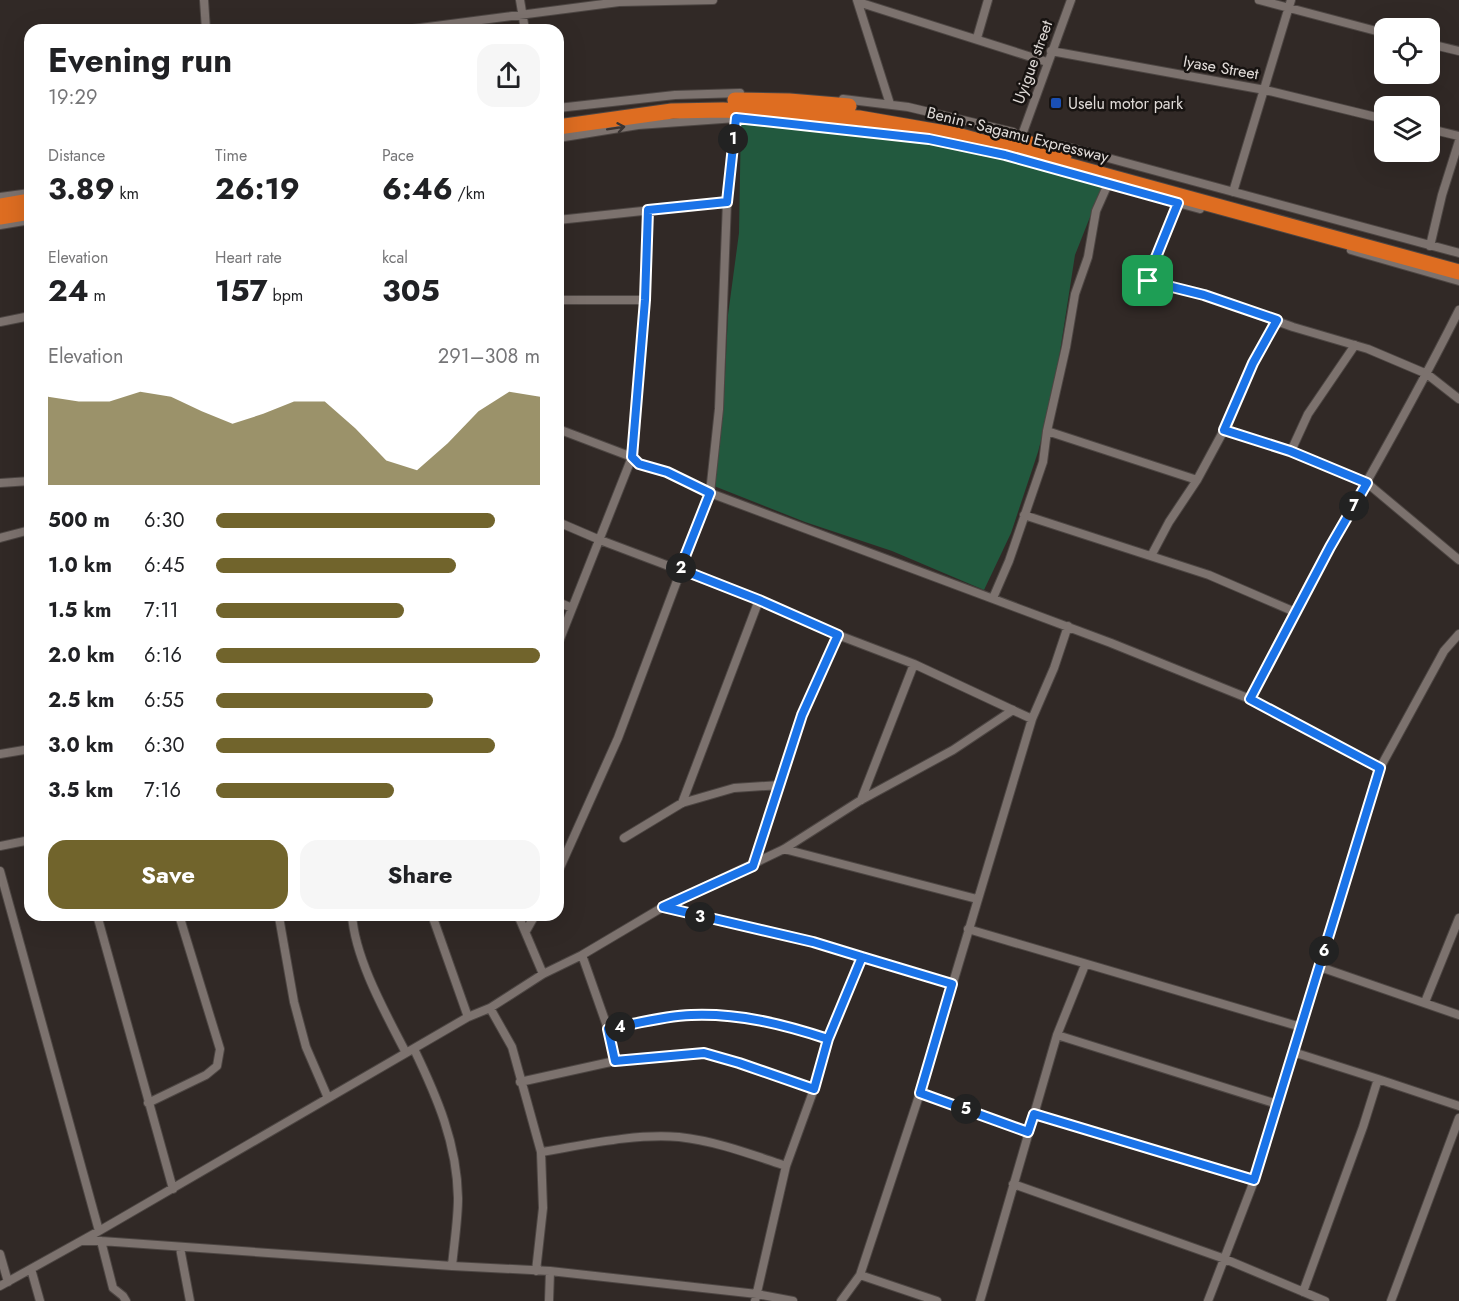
<!DOCTYPE html>
<html lang="en">
<head>
<meta charset="utf-8">
<style>
	:root { --surface:#fff; --page:#f6f6f6; --text:#202124; --muted:#757577; --accent:#71642c }
	body { margin:0; font-family:Jost,sans-serif; background:var(--page); color:var(--text); height:100vh; display:flex; flex-direction:column; font-size:22px; white-space:nowrap }
	* { box-sizing:border-box; margin:0 }
	p { font-size:20px; color:var(--muted) }
	.icon { flex:none; width:33px; height:33px; fill:none; stroke:currentColor; stroke-width:2; stroke-linecap:round; stroke-linejoin:round }
	.map { position:relative; flex:1; overflow:hidden }
	.side { position:absolute; left:24px; top:24px; width:540px; height:897px; display:flex; flex-direction:column; background:var(--surface); border-radius:18px; box-shadow:0 6px 24px #0002 }
	.side>* { flex:none }
	.controls { position:absolute; left:1374px; top:18px; display:grid; gap:12px }
	.controls a { display:grid; place-items:center; width:66px; height:66px; border-radius:12px; background:var(--surface); box-shadow:0 6px 24px #0002; font-size:30px }
	.pin { position:absolute; display:grid; place-items:center; width:51px; height:51px; color:#fff; margin:-26px; border-radius:12px; box-shadow:0 3px 9px #0006 }
	.km { position:absolute; width:30px; height:30px; margin:-15px; border-radius:50%; background:#222; color:#fff; font-size:16px; line-height:30px; text-align:center }
	.round { display:grid; place-items:center; flex:none; width:63px; height:63px; border-radius:18px; background:var(--page) }
	.overview { display:flex; align-items:center; justify-content:space-between; height:102px; padding:0 24px }
	h1 { font-size:33px; font-weight:700; line-height:45px }
	.stats { display:grid; grid-template-columns:repeat(3,1fr); gap:9px; height:102px; padding:6px 24px }
	.stats div { display:grid; align-content:center }
	.stats b { font-size:30px; font-weight:700 }
	.stats small { font-size:16px; font-weight:400 }
	.stats p { font-size:16px }
	.chart { height:168px; padding:12px 24px }
	.chart p { display:flex; justify-content:space-between }
	.chart svg { width:100%; height:108px; margin-top:6px; fill:var(--accent); opacity:.7 }
	.action { display:flex; gap:12px; margin-top:auto; padding:12px 24px }
	.action a { flex:1; height:69px; border-radius:18px; background:var(--accent); color:#fff; font-size:24px; font-weight:700; line-height:69px; text-align:center }
	.action a+a { background:var(--page); color:var(--text) }
	ul { padding:0 24px; list-style:none; font-size:20px }
	li { display:grid; grid-template-columns:96px 72px 1fr; align-items:center; height:45px }
	li i { height:15px; border-radius:8px; background:var(--accent) }
	.map>svg:first-child { display:block }
	.green { fill:#22593e }
	.lines { fill:none; stroke-linecap:round; stroke-linejoin:round }
	.street-casing { stroke:#4d4643; stroke-width:10 }
	.highway-casing { stroke:#4d4643; stroke-width:17 }
	.street { stroke:#7c726e; stroke-width:8 }
	.highway { stroke:#de6d21; stroke-width:15 }
	.oneway { stroke:#3a3432 }
	.route-casing { stroke:#fff; stroke-width:12 }
	.route { stroke:#1a73e8; stroke-width:8 }
	.transit-dot { fill:#1a4fb4; stroke:#171311; stroke-width:2 }
	.labels { text-anchor:middle; stroke-width:5; stroke-linejoin:round; paint-order:stroke }
	.street-label { font-size:16px; fill:#e0dbd8; stroke:#171311 }
	.poi-label { font-size:16px; fill:#e0dbd8; stroke:#171311; text-anchor:start }
</style>
</head>
<body>
<div class="map">
<svg width="1459" height="1301" viewBox="0 0 1459 1301">
	<rect width="100%" height="100%" fill="#312926"/>
	<path class="green" d="M 741,117 L 853,124 L 993,147 L 1105,179 L 1075,255 L 1054,390 L 1038,452 L 1011,533 L 984,590 L 892,551 L 805,522 L 714,486 L 724,396 L 728,315 L 739,233 Z"/>
	<g class="lines">
		<defs>
			<path id="street" d="M 204,0 L 206,30
				M 520,0 L 525,30
				M 857,0 L 890,104
				M 1259,0 L 1384,33
				M 858,2 L 1047,62
				M 405,30 L 619,2 L 713,0
				M 977,38 L 988,0
				M 1430,44 L 1459,51
				M 1051,51 L 1265,90 L 1384,119
				M 843,99 L 908,107 L 1013,132
				M 558,108 L 675,95 L 740,93
				M 1430,129 L 1459,136
				M 1022,135 L 1071,0
				M 558,138 L 638,125 L 736,118 L 929,139 L 1003,155
				M 1060,145 L 1459,253
				M 1123,188 L 1200,209
				M 1233,192 L 1291,0
				M 0,197 L 30,193
				M 1178,203 L 1148,277 L 1148,281 L 1205,295 L 1293,327 L 1368,349 L 1427,374 L 1459,399
				M 558,220 L 727,202
				M 0,225 L 30,220
				M 1430,246 L 1442,195 L 1459,141
				M 1351,250 L 1459,281
				M 558,300 L 645,300
				M 0,322 L 30,316
				M 558,398 L 558,300
				M 558,429 L 632,457 L 639,464 L 667,473 L 710,493 L 1111,643 L 1250,699 L 1380,768
				M 1224,430 L 1291,451 L 1367,483 L 1459,560
				M 1047,431 L 1197,480
				M 1291,451 L 1308,414 L 1355,345
				M 0,483 L 30,481
				M 1024,515 L 1209,575 L 1295,612
				M 558,522 L 600,540 L 759,600 L 838,635 L 914,664 L 1032,719
				M 0,538 L 30,530
				M 1151,556 L 1169,522 L 1197,480 L 1224,430 L 1253,363 L 1277,320
				M 993,598 L 1009,561 L 1043,462 L 1047,431 L 1066,347 L 1075,294 L 1088,257 L 1096,211 L 1108,184
				M 558,602 L 572,608
				M 558,644 L 632,457 L 645,300 L 648,210
				M 1250,699 C 1276,648 1302,596 1330,546 C 1375,468 1419,390 1459,310
				M 0,754 L 30,749
				M 861,800 L 914,664
				M 682,803 L 759,600
				M 624,838 L 682,803 L 734,788 L 780,785
				M 0,846 L 30,840
				M 784,849 L 977,899
				M 753,866 L 802,715 L 838,635
				M 0,871 L 99,1231
				M 558,872 L 618,738 L 710,493 L 719,409 L 727,202 L 736,118
				M 663,907 L 813,942 L 952,984
				M 97,915 L 173,1189
				M 277,915 L 279,917 L 294,1002 L 306,1047 L 328,1098
				M 352,915 C 355,959 386,1014 406,1053
				M 432,915 L 468,1017
				M 518,915 L 543,974
				M 968,929 L 1301,1027
				M 526,931 L 535,915
				M 582,955 L 608,1029
				M 1320,967 L 1459,1015
				M 1425,1002 L 1459,918
				M 490,1008 L 512,1047 L 541,1152 L 543,1208 L 536,1271
				M 1057,1035 L 1277,1104
				M 414,1049 C 437,1097 457,1143 458,1198 C 458,1220 454,1244 452,1266
				M 1293,1052 L 1378,1079
				M 615,1061 L 608,1029 C 635,1024 663,1016 691,1015 C 738,1013 783,1024 828,1039
				M 520,1082 L 615,1061 L 704,1053 L 739,1063 L 814,1089
				M 920,1093 L 1028,1132
				M 148,1103 L 206,1075 L 217,1066 L 220,1049 L 179,915
				M 1033,1114 L 1254,1181
				M 541,1152 C 584,1145 636,1133 679,1137 C 716,1141 750,1154 786,1166
				M 1013,1184 L 1225,1259 L 1325,1301
				M 83,1241 L 101,1241 L 452,1266 L 550,1271 L 757,1294 L 793,1301
				M 101,1241 L 113,1288 L 123,1296 L 126,1301
				M 180,1248 L 190,1301
				M 0,1254 L 8,1282
				M 31,1269 L 40,1301
				M 860,1275 L 937,1301
				M 0,1286 L 99,1231 L 468,1017 L 490,1008 L 543,974 L 582,955 L 663,907 L 784,849 L 861,800 L 953,750 L 1013,710
				M 1303,1292 L 1363,1127 L 1378,1079 L 1459,1106
				M 549,1301 L 550,1271
				M 755,1301 L 786,1166 L 814,1089 L 828,1039 L 862,957
				M 841,1301 L 860,1275 L 920,1093 L 1032,719 L 1054,668 L 1068,626
				M 980,1301 L 1057,1035 L 1085,965
				M 1208,1301 L 1254,1181 L 1380,768 L 1444,651 L 1459,634
				M 1391,1301 L 1459,1118"/>
			<path id="highway" d="M 735,100 L 789,101 L 849,106
				M 558,127 L 672,111 L 723,110 L 859,118 L 957,135 L 1459,272
				M 1005,137 L 1065,153
				M 0,206 L 30,201
				M 0,217 L 30,212"/>
		</defs>
		<use href="#street" class="street-casing"/>
		<use href="#highway" class="highway-casing"/>
		<use href="#street" class="street"/>
		<use href="#highway" class="highway"/>
	</g>
	<defs><path id="oneway-shaft" d="M-6 0H5M1.5-3L5.5 0L1.5 3" fill="none" stroke-width="1.6" stroke-linecap="round" stroke-linejoin="round" transform="scale(1.5)"/></defs>
	<use class="oneway" href="#oneway-shaft" transform="translate(616 128) rotate(-9)"/>
	<g class="lines">
		<defs>
			<path id="route" d="M 1148,281 L 1148,277 L 1178,203 L 1005,155 L 929,139 L 736,118 L 727,202 L 648,210 L 645,300 L 632,457 L 639,464 L 667,472 L 710,493 L 680,569 L 759,600 L 838,635 L 802,715 L 753,866 L 663,907 L 813,942 L 862,957 L 828,1039 L 814,1089 L 739,1063 L 704,1053 L 615,1061 L 608,1029 C 635,1024 663,1016 691,1015 C 738,1013 783,1024 828,1039 L 862,957 L 952,984 L 920,1093 L 1028,1132 L 1034,1114 L 1254,1180 L 1380,768 L 1250,699 L 1330,547 L 1367,483 L 1290,451 L 1224,430 L 1253,363 L 1277,320 L 1204,295 L 1148,281"/>
		</defs>
		<use href="#route" class="route-casing"/>
		<use href="#route" class="route"/>
	</g>
	<rect class="transit-dot" x="1050" y="97" width="12" height="12" rx="3"/>
	<g class="labels">
		<g class="street-label">
			<text transform="translate(1032 62) rotate(-70)" y="6">Uyigue street</text>
			<text transform="translate(1221 67) rotate(10)" y="6">Iyase Street</text>
			<text transform="translate(1018 134) rotate(14)" y="6">Benin - Sagamu Expressway</text>
		</g>
		<g class="poi-label">
			<text x="1068" y="109">Uselu motor park</text>
		</g>
	</g>
</svg>
<div class="controls">
<a><svg class="icon" aria-label="locate" viewBox="0 0 24 24"><circle cx="12" cy="12" r="6"/><path d="M12 2v4M12 18v4M2 12h4M18 12h4"/></svg></a>
<a><svg class="icon" aria-label="layers" viewBox="0 0 24 24"><path d="M12 4l9 5-9 5-9-5zM3 14l9 5 9-5"/></svg></a>
</div>
<div class="pin" style="left:1148px;top:281px;background:#1e9e55"><svg class="icon" aria-label="arrive" viewBox="0 0 24 24"><path d="M6 21V4h12l-3 4 3 4H6"/></svg></div>
<b class="km" style="left:733px;top:139px">1</b>
<b class="km" style="left:681px;top:568px">2</b>
<b class="km" style="left:700px;top:917px">3</b>
<b class="km" style="left:620px;top:1027px">4</b>
<b class="km" style="left:966px;top:1109px">5</b>
<b class="km" style="left:1324px;top:951px">6</b>
<b class="km" style="left:1354px;top:506px">7</b>
<section class="side">
<div class="overview"><div><h1>Evening run</h1><p>19:29</p></div><a class="round"><svg class="icon" aria-label="share" viewBox="0 0 24 24"><path d="M12 15V3M7 8l5-5 5 5M5 13v7h14v-7"/></svg></a></div>
<div class="stats">
<div><p>Distance</p><b>3.89<small> km</small></b></div>
<div><p>Time</p><b>26:19</b></div>
<div><p>Pace</p><b>6:46<small> /km</small></b></div>
</div>
<div class="stats">
<div><p>Elevation</p><b>24<small> m</small></b></div>
<div><p>Heart rate</p><b>157<small> bpm</small></b></div>
<div><p>kcal</p><b>305</b></div>
</div>
<div class="chart"><p><span>Elevation</span>291–308 m</p>
<svg viewBox="0 0 160 44" preserveAspectRatio="none"><path d="M0 44V8L10 10L20 10L30 6L40 8L50 14L60 19L70 15L80 10L90 10L100 21L110 34L120 38L130 27L140 14L150 6L160 8V44z"/></svg>
</div>
<ul>
<li><b>500 m</b>6:30<i style="width:86%"></i></li>
<li><b>1.0 km</b>6:45<i style="width:74%"></i></li>
<li><b>1.5 km</b>7:11<i style="width:58%"></i></li>
<li><b>2.0 km</b>6:16<i style="width:100%"></i></li>
<li><b>2.5 km</b>6:55<i style="width:67%"></i></li>
<li><b>3.0 km</b>6:30<i style="width:86%"></i></li>
<li><b>3.5 km</b>7:16<i style="width:55%"></i></li>
</ul>
<div class="action"><a>Save</a><a>Share</a></div>
</section>
</div>
</body>
</html>
